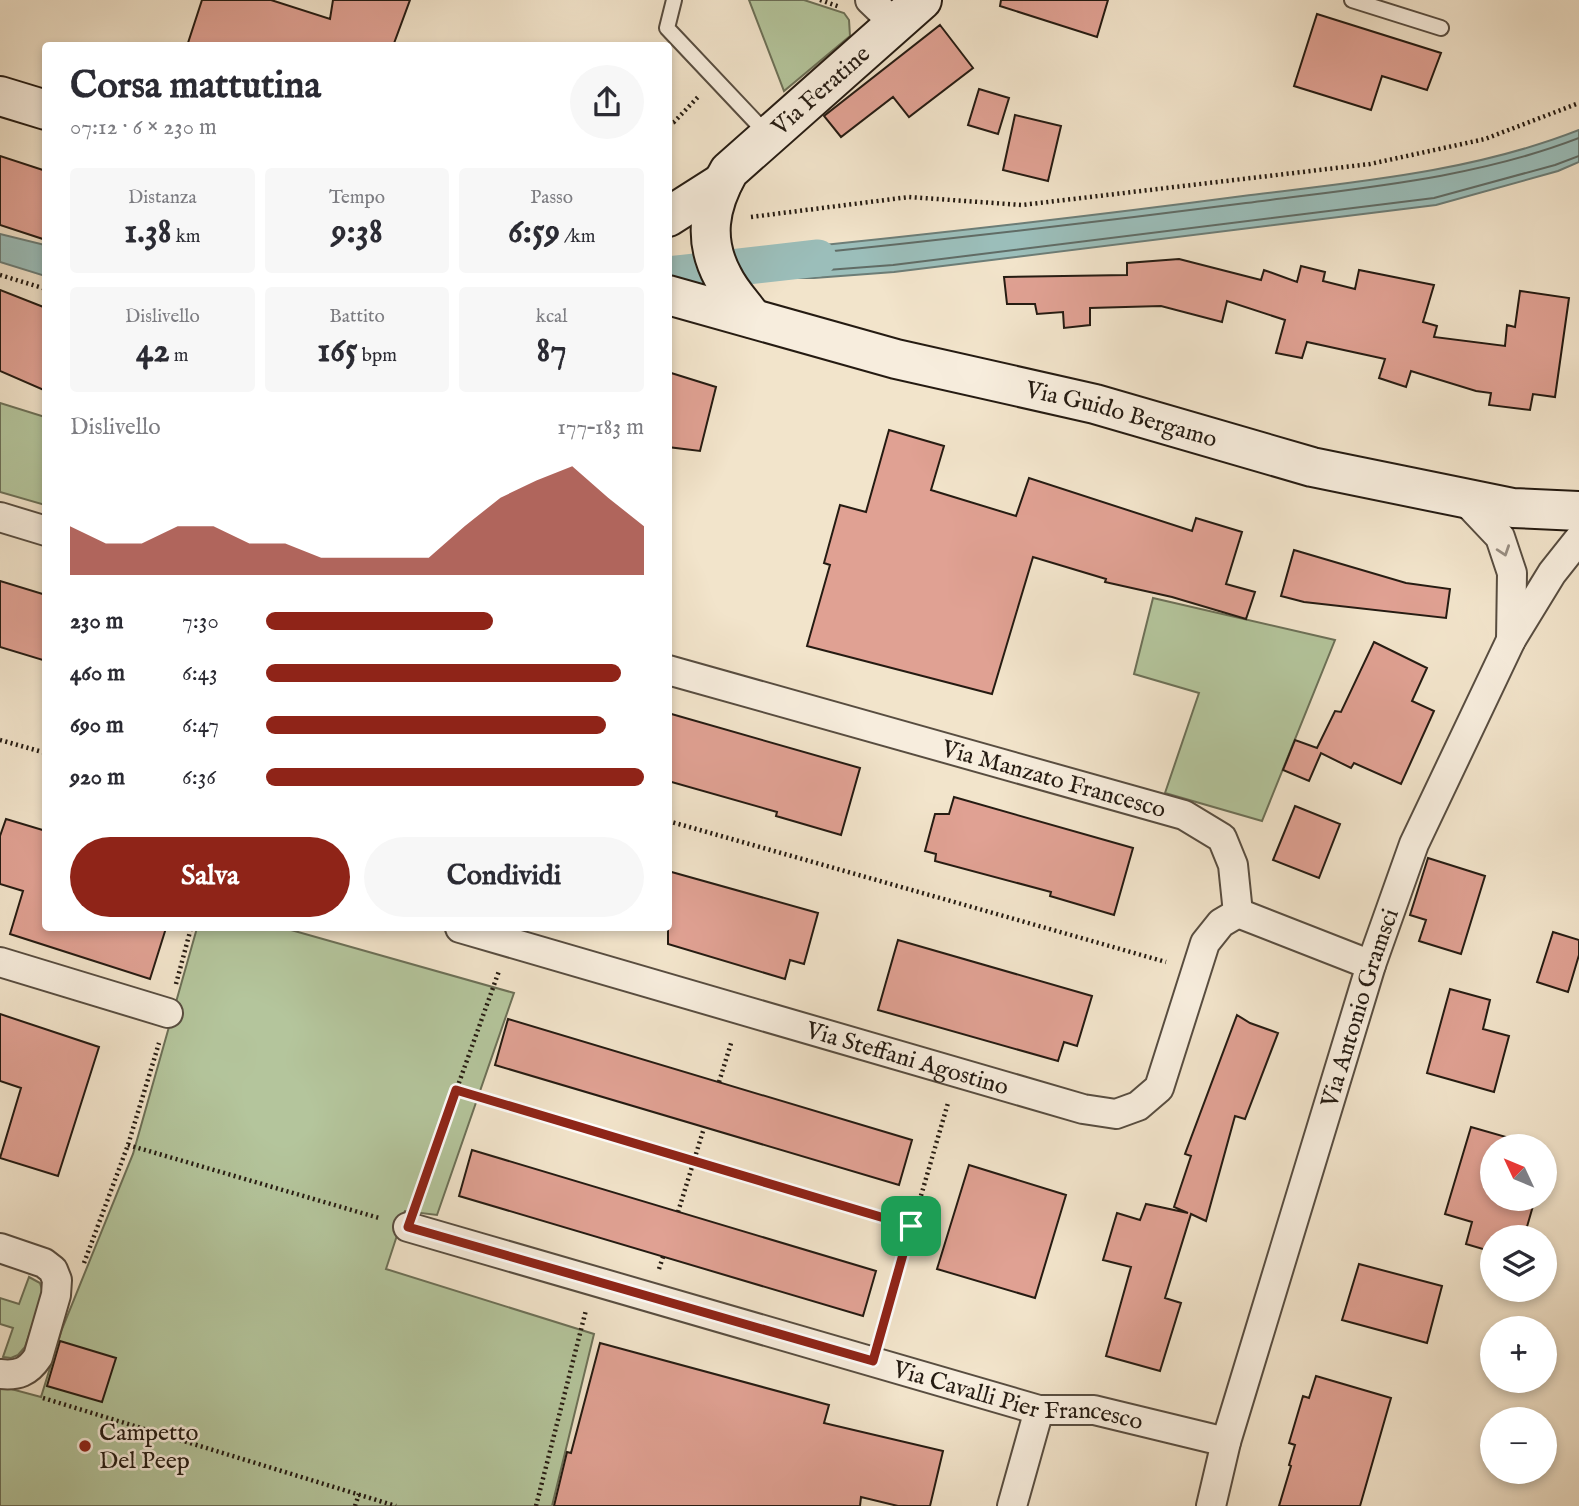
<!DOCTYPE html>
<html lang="it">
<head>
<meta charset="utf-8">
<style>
	:root { --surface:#fff; --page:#f7f7f7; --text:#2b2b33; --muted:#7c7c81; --accent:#8f2418 }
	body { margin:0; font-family:"IM FELL English",serif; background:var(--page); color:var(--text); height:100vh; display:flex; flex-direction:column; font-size:26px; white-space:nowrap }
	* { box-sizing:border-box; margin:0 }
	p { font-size:23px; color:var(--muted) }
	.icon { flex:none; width:38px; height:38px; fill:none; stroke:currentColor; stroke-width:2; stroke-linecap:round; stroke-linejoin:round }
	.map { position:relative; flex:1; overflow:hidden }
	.panel { position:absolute; left:42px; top:42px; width:630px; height:889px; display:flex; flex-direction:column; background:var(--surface); border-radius:7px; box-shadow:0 4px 10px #0003 }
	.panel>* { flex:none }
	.needle { width:46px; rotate:314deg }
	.tools { position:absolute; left:1480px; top:1134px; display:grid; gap:14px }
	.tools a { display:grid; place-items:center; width:77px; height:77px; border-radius:50%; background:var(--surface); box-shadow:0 4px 10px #0003; font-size:35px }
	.pin { position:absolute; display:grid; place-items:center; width:60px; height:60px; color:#fff; margin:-30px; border-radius:14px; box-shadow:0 4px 10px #0006 }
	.round { display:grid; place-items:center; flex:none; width:74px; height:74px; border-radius:37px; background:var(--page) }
	.overview { display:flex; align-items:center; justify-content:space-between; height:119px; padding:0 28px }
	h1 { font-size:38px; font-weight:700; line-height:52px }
	.stats { display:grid; grid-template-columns:repeat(3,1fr); gap:10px; height:119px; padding:7px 28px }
	.stats div { display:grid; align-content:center; border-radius:7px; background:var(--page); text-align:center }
	.stats b { font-size:35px; font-weight:700 }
	.stats small { font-size:19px; font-weight:400 }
	.stats p { font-size:19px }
	.chart { height:196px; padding:14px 28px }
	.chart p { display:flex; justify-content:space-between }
	.chart svg { width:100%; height:126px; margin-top:7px; fill:var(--accent); opacity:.7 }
	.primary-button { display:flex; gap:14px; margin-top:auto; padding:14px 28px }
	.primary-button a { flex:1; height:80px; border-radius:42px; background:var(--accent); color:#fff; font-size:28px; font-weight:700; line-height:80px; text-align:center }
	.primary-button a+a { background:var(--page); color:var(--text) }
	ul { padding:0 28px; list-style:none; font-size:23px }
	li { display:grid; grid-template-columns:112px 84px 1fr; align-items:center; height:52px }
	li i { height:18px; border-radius:9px; background:var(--accent) }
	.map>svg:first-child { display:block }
	.green { fill:#b4c59c; stroke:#6c7057; stroke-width:2 }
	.water { fill:#9bbeba; stroke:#6c7d77; stroke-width:2 }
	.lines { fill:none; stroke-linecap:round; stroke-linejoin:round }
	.shore { stroke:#606c66; stroke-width:2 }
	.canal { stroke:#9bbeba; stroke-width:37 }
	.building { fill:#e0a193; stroke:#251b12; stroke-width:2 }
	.lane-casing { stroke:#584d40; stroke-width:18 }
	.street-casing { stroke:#584d40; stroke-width:32 }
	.secondary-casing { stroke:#251b12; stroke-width:42 }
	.path { stroke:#251b12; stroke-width:4.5; stroke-dasharray:2 3.5; stroke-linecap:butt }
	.lane { stroke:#f7eddd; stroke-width:14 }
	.street { stroke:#f7eddd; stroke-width:28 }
	.secondary { stroke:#f7eddd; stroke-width:38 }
	.oneway { stroke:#988e82 }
	.route-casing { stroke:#fff; stroke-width:14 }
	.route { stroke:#8f2418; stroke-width:9 }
	.poi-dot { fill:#8f2418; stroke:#f7eddd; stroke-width:2.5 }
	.labels { text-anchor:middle; stroke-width:5; stroke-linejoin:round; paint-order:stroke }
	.street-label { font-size:24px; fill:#251b12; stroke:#f7eddd }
	.poi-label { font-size:24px; fill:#251b12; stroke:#f7eddd; text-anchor:start }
</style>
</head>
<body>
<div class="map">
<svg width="1579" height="1506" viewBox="0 0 1579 1506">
	<rect width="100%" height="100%" fill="#f2e4cb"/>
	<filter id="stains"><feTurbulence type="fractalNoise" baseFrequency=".00286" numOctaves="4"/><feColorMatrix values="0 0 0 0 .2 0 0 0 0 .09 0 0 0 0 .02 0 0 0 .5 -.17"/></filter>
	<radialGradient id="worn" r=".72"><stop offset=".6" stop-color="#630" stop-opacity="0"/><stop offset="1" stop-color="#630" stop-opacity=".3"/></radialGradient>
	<path class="green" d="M 749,0 L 804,0 L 844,13 L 849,20 L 850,36 L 784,91 Z
		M 0,403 L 45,417 L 45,505 L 0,492 Z
		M 1153,598 L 1335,640 L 1262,821 L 1165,793 L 1199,693 L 1134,674 Z
		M 197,928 L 284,928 L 514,993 L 437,1215 L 405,1211 L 386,1269 L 594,1334 L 552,1506 L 0,1506 L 0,1386 L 41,1397 L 62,1329 L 133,1154 Z
		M 29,1277 L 40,1283 L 43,1293 L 25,1347 L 18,1355 L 11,1358 L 3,1357 L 13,1328 L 0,1324 L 0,1298 L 19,1304 Z"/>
	<path class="water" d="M 1579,130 L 1579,162 L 1558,171 L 1436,205 L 894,272 L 814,278 L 770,278 L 765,251 C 924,235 1084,217 1243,196 C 1356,182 1472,172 1579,130 Z
		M 0,234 L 45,245 L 45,276 L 0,262 Z"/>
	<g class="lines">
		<path class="shore" d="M 1579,138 C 1473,179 1359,188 1246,203 C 1090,223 934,241 777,257 L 774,261 L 776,269 L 779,271 L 814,271 L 893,265 L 1434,198 L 1555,165 L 1579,156"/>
		<path class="canal" d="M 668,275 L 818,258"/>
	</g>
	<path class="building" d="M 202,0 L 271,0 L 330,19 L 333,0 L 410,0 L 393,46 L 187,46 Z
		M 1001,0 L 1108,0 L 1097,37 L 1000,6 Z
		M 1317,14 L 1441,53 L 1427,90 L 1382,76 L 1371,110 L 1294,86 Z
		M 940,25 L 973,68 L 909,117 L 893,97 L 841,137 L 824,116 Z
		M 979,89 L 1009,98 L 998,134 L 968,125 Z
		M 1015,115 L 1061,126 L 1048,181 L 1003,170 Z
		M 0,156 L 46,171 L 46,240 L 0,225 Z
		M 1179,259 L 1261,280 L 1264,270 L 1297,282 L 1301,266 L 1325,272 L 1323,281 L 1355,289 L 1359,270 L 1434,285 L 1423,322 L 1437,326 L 1434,337 L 1505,346 L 1507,325 L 1515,327 L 1520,291 L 1569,298 L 1555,397 L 1533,394 L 1530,410 L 1489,405 L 1491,393 L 1476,391 L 1411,371 L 1406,387 L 1379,378 L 1385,359 L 1307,342 L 1302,358 L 1276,353 L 1285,320 L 1227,301 L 1222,322 L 1161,306 L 1090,308 L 1090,325 L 1064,328 L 1063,312 L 1037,314 L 1035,304 L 1007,304 L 1004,277 L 1127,275 L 1127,263 Z
		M 0,290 L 46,308 L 46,391 L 0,371 Z
		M 668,372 L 716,387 L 700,451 L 668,447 Z
		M 889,430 L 944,446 L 931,490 L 1016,516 L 1029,478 L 1192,531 L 1196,518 L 1242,532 L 1226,584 L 1255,592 L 1246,619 L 1172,597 L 1105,582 L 1106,579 L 1033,557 L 992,694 L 807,646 L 830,565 L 824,563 L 840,505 L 866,512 Z
		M 1294,550 L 1406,583 L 1450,589 L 1446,618 L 1304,602 L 1281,596 Z
		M 0,581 L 46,595 L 46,661 L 0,647 Z
		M 1374,642 L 1427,668 L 1412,701 L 1434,711 L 1401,784 L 1354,763 L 1351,768 L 1321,753 L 1309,781 L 1283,770 L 1295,740 L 1317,748 L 1335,711 L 1341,712 Z
		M 668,713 L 860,768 L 841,835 L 776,816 L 777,812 L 668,781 Z
		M 954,797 L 1133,848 L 1114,915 L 1050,896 L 1051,892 L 935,861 L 936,854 L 925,851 L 935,814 L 949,814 Z
		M 1295,806 L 1340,824 L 1319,878 L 1273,860 Z
		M 6,819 L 46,831 L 46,928 L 166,928 L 150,979 L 10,934 L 23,891 L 0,884 L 0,836 Z
		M 1428,858 L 1485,876 L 1461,954 L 1419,941 L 1426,920 L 1410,915 Z
		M 668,871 L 818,913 L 804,964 L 790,960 L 785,979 L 668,944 Z
		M 1553,932 L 1579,940 L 1579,955 L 1568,992 L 1537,982 Z
		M 898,940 L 1092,996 L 1077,1046 L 1064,1042 L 1058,1061 L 878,1010 Z
		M 1450,989 L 1490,1000 L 1483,1029 L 1509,1036 L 1494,1092 L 1427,1073 Z
		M 0,1014 L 99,1047 L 58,1176 L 0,1158 L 21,1088 L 0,1081 Z
		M 1237,1015 L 1250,1023 L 1278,1033 L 1245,1119 L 1235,1116 L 1206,1221 L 1191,1214 L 1165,1298 L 1181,1303 L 1160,1371 L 1106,1356 L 1131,1267 L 1103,1260 L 1117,1213 L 1140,1220 L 1146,1204 L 1188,1213 L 1174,1207 L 1191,1156 L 1185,1154 Z
		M 508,1019 L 912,1140 L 899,1185 L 495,1065 Z
		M 1471,1127 L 1537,1146 L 1493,1146 L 1493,1199 L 1535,1199 L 1524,1237 L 1493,1237 L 1493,1252 L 1466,1244 L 1472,1222 L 1445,1214 Z
		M 472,1150 L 876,1271 L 863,1316 L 459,1196 Z
		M 969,1165 L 1066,1195 L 1035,1298 L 937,1269 Z
		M 1359,1264 L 1442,1286 L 1427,1343 L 1342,1320 Z
		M 60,1341 L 116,1358 L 102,1402 L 47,1386 Z
		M 600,1343 L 829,1405 L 824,1423 L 943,1451 L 930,1506 L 898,1506 L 861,1497 L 860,1506 L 554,1506 L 567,1452 L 571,1453 Z
		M 1316,1376 L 1391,1398 L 1360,1506 L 1279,1506 L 1291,1466 L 1289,1465 L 1295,1445 L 1289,1443 L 1303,1396 L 1309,1398 Z"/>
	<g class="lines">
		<defs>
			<path id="lane" d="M 674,0 L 667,28 L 768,135
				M 1352,0 L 1441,28"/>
			<g id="street">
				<path d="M 870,0 L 895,24"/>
				<path d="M 1463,498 L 1500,537 L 1512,573 L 1511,640"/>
				<path d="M 0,517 L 46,531"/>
				<path id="s1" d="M 668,670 L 1184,815 L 1222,838 L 1233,865 L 1238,913"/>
				<path d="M 1238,913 L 1371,965"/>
				<path id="s2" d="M 460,928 L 1083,1109 L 1116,1114 L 1138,1106 L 1159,1088 L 1205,943 L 1221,923 L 1238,913"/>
				<path d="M 0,962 L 168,1013"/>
				<path id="s3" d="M 408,1227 L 1039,1410 L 1094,1410 L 1226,1442"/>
				<path d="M 0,1248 L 44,1263 L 53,1270 L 57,1280 L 56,1295 L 38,1357 C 28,1372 18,1376 0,1374"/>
				<path d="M 1012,1506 L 1039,1410"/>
				<path id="s4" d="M 1211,1506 L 1226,1442 L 1371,965 L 1414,844 L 1511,640 L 1552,573 L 1579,539"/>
			</g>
			<g id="secondary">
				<path d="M 0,96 L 46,110"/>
				<path d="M 668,217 L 723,182"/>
				<path id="s5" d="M 668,295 L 896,359 L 1095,404 L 1312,467 L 1513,508 L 1579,511"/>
				<path id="s6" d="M 752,318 C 743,305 730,292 723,277 C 703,240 709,206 729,171 L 922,0"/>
			</g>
		</defs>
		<use href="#lane" class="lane-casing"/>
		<use href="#street" class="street-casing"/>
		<use href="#secondary" class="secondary-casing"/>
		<path class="path" d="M 820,0 L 840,7
			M 668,124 L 674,122 L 698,97
			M 751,217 L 909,197 L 1022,205 L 1370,164 L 1485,139 L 1579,103
			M 0,275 L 46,289
			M 0,740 L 46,753
			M 668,821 L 1166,962
			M 176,984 L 191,928
			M 719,1082 L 732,1040
			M 456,1090 L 911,1226
			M 128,1145 L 379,1218
			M 418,1197 L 499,971
			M 678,1212 L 704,1128
			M 84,1263 L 128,1145 L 159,1043
			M 659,1269 L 663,1257
			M 881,1333 L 948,1103
			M 43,1398 L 396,1506
			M 355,1506 L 359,1494
			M 536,1506 L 586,1310"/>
		<use href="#lane" class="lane"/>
		<use href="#street" class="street"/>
		<use href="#secondary" class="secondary"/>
	</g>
	<defs><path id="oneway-chevron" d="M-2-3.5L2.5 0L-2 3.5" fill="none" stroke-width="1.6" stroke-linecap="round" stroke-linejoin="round" transform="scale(1.75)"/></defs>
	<use class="oneway" href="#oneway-chevron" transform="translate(1504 551) rotate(71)"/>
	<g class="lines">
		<defs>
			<path id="route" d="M 456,1090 L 911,1226 L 873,1361 L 408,1227 Z"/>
		</defs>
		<use href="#route" class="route-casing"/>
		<use href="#route" class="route"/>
	</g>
	<circle class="poi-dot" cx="85" cy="1446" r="7"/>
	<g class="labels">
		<g class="street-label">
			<text dy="8" stroke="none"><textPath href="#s6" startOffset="284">Via Feratine</textPath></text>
			<text dy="8" stroke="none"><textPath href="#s5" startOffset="469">Via Guido Bergamo</textPath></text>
			<text dy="8" stroke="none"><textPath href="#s1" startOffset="401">Via Manzato Francesco</textPath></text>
			<text dy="8" stroke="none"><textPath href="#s4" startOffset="520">Via Antonio Gramsci</textPath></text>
			<text dy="8" stroke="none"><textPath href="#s2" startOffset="466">Via Steffani Agostino</textPath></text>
			<text dy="8" stroke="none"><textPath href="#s3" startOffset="634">Via Cavalli Pier Francesco</textPath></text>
		</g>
		<g class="poi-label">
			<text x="99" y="1440">Campetto<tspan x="99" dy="28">Del Peep</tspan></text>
		</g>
	</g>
	<rect width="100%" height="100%" filter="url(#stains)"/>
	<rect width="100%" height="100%" fill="url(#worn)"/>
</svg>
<div class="tools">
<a><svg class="needle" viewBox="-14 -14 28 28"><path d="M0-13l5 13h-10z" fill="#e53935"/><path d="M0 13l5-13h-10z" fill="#7c7c81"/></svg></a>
<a><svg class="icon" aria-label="layers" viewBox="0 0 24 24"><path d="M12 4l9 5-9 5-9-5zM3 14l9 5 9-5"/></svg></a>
<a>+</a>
<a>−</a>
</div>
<div class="pin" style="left:911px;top:1226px;background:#1e9e55"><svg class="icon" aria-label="arrive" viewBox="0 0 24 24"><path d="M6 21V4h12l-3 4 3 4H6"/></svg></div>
<section class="panel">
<div class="overview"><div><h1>Corsa mattutina</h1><p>07:12 · 6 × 230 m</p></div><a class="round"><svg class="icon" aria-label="share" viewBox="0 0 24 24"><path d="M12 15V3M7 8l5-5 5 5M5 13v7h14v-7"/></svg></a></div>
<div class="stats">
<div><p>Distanza</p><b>1.38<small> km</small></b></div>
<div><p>Tempo</p><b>9:38</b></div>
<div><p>Passo</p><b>6:59<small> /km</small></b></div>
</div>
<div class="stats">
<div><p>Dislivello</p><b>42<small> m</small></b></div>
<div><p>Battito</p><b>165<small> bpm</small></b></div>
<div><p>kcal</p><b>87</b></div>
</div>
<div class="chart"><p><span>Dislivello</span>177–183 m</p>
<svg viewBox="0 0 160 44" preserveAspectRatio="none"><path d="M0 44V27L10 33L20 33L30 27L40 27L50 33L60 33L70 38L80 38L90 38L100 38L110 27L120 17L130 11L140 6L150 17L160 27V44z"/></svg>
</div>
<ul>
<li><b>230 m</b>7:30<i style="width:60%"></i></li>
<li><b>460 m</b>6:43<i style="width:94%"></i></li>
<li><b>690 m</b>6:47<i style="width:90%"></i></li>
<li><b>920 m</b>6:36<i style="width:100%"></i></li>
</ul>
<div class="primary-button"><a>Salva</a><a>Condividi</a></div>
</section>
</div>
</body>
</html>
